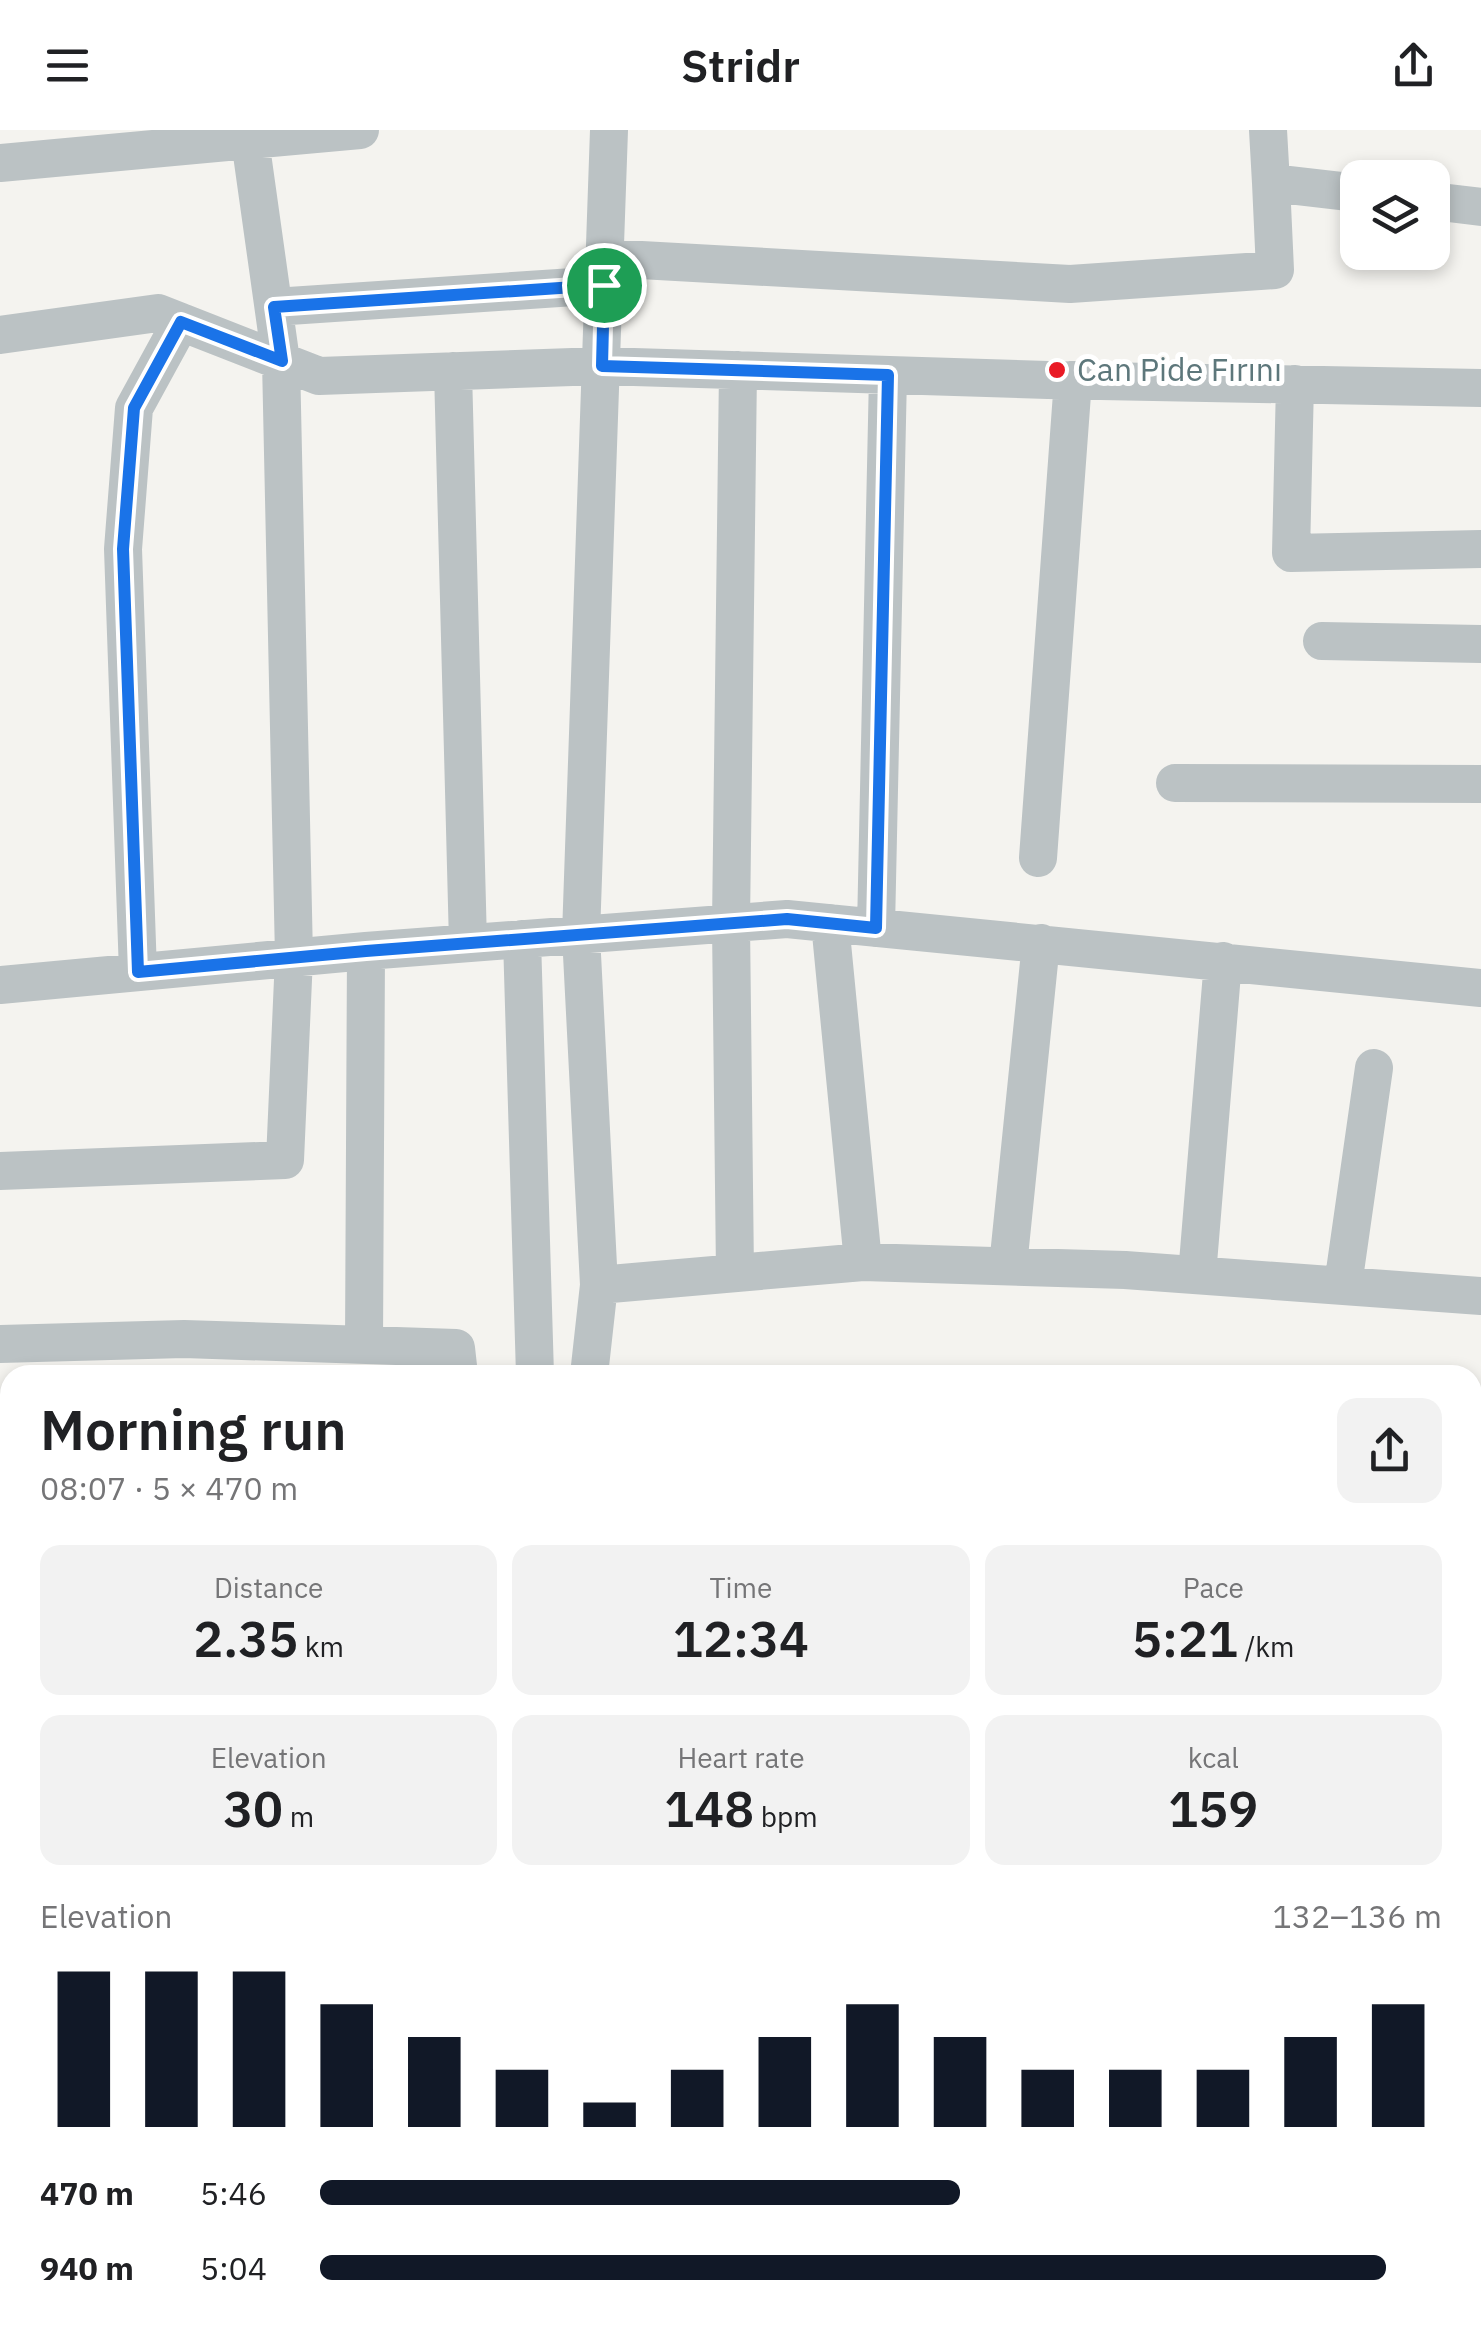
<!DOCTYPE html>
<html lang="en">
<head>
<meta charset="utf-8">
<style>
	:root { --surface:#fff; --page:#f2f2f2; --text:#202124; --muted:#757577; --accent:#111827 }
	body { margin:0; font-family:"IBM Plex Sans",sans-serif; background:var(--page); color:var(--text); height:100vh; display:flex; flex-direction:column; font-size:38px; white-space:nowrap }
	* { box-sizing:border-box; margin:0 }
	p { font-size:32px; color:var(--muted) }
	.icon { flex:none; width:55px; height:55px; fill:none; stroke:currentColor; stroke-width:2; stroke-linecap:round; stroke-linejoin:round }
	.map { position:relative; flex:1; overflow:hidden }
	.side { position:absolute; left:0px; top:1235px; width:1482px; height:962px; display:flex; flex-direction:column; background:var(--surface); border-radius:30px 30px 0 0; box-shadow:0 5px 15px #0003 }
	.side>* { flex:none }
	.controls { position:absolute; left:1340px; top:30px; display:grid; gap:20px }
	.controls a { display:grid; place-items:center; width:110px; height:110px; border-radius:20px; background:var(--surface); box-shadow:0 5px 15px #0003; font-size:50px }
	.pin { position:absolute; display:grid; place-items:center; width:85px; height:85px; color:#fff; margin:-42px; border:5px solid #fff; border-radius:50%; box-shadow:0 2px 10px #0007 }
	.round { display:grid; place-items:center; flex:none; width:105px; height:105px; border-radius:20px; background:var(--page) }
	.head { display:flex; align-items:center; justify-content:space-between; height:170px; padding:0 40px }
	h1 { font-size:55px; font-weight:600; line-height:75px }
	.figures { display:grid; grid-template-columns:repeat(3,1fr); gap:15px; height:170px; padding:10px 40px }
	.figures div { display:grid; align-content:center; border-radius:20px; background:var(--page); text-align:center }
	.figures b { font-size:50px; font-weight:600 }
	.figures small { font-size:28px; font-weight:400 }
	.figures p { font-size:28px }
	.chart { height:280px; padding:20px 40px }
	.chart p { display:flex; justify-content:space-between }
	.chart svg { width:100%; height:180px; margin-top:10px; stroke:var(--accent); stroke-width:6 }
	ul { padding:0 40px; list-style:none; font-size:32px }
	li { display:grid; grid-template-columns:160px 120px 1fr; align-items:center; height:75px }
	li i { height:25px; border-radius:12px; background:var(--accent) }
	header { display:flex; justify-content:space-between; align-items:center; height:130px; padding:0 40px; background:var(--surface); font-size:45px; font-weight:600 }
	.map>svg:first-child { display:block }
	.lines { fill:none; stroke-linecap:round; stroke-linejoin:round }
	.secondary-casing { stroke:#abb5b7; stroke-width:56 }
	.minor { stroke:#bbc2c4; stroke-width:38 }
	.secondary { stroke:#fff; stroke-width:52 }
	.route-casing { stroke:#fff; stroke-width:20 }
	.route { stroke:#1a73e8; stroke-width:12 }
	.poi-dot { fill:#e91a25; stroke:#fff; stroke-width:4 }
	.labels { text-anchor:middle; stroke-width:10; stroke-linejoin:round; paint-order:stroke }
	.poi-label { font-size:32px; fill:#5d777b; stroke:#fff; text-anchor:start }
</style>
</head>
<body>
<header><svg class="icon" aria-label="menu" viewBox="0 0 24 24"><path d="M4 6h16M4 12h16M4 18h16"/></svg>Stridr<svg class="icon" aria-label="share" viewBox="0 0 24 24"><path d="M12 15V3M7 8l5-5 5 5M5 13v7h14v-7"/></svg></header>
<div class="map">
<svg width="1481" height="2196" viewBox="0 0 1481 2196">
	<rect width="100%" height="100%" fill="#f4f3ef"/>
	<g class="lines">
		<defs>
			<path id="secondary" d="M 1472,1497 L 1481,1471
				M 1159,2196 L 1166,2188"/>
		</defs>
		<use href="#secondary" class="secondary-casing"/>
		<path class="minor" d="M 1268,0 L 1271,53 L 1358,63
			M 0,33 L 360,0
			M 1432,71 L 1481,77
			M 605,128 L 1070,154 L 1275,140 L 1271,53
			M 274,177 L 604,155
			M 0,205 L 158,183 L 319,246 L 601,236 L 1048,250 L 1481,258
			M 453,241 L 468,813
			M 1295,254 L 1291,423 L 1481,419
			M 1322,511 L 1481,514
			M 1175,653 L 1481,654
			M 1038,728 L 1073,250
			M 830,793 L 863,1132 L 1125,1140 L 1481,1166
			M 876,798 L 888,245
			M 522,809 L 535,1245
			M 138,842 L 123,419 L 134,278 L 181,192
			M 0,855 L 366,821 L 787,789 L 1481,858
			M 0,1041 L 285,1030 L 294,827 L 281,231 L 250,10
			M 1008,1136 L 1041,813
			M 735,1143 L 731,794 L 738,240
			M 1197,1145 L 1223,831
			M 599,1155 L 581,805 L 609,0
			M 1343,1155 L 1374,938
			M 0,1214 L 184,1209 L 456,1218 L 459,1245
			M 364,1215 L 366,821
			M 589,1245 L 599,1155 L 863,1132
			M 0,1370 L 10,1370
			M 1472,1396 L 1481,1397
			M 0,1583 L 10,1583
			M 0,1846 L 10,1847
			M 1472,1868 L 1481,1869
			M 1472,2018 L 1481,2019
			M 1472,2157 L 1481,2158
			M 0,2161 L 10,2069
			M 1059,2188 L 1082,2196
			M 277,2196 L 278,2188
			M 509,2196 L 510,2188"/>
		<use href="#secondary" class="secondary"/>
	</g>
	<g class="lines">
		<defs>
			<path id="route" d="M 604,155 L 602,236 L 888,245 L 876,798 L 787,789 L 366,821 L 138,842 L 123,419 L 134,278 L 181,192 L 282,231 L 274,177 Z"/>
		</defs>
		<use href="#route" class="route-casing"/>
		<use href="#route" class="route"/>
	</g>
	<circle class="poi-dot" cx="1057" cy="240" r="10"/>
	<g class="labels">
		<g class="poi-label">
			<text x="1077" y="251">Can Pide Fırını</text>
		</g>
	</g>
</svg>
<div class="controls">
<a><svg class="icon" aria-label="layers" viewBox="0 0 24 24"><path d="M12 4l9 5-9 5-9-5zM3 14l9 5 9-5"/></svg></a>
</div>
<div class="pin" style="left:604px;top:155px;background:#1e9e55"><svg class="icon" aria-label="arrive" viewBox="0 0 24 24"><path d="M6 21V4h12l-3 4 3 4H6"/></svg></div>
<section class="side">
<div class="head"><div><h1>Morning run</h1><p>08:07 · 5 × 470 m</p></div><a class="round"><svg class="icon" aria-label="share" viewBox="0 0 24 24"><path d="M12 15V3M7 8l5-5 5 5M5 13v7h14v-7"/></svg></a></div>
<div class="figures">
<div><p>Distance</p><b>2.35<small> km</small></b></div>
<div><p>Time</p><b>12:34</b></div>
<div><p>Pace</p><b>5:21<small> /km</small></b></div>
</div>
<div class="figures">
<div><p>Elevation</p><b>30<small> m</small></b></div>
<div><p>Heart rate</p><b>148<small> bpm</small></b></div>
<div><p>kcal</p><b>159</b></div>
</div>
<div class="chart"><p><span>Elevation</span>132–136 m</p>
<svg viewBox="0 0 160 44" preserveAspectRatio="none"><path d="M5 44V6M15 44V6M25 44V6M35 44V14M45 44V22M55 44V30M65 44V38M75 44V30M85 44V22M95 44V14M105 44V22M115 44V30M125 44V30M135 44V30M145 44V22M155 44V14"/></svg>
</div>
<ul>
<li><b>470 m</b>5:46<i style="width:57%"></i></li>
<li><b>940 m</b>5:04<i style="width:95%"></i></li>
</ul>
</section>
</div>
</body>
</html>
